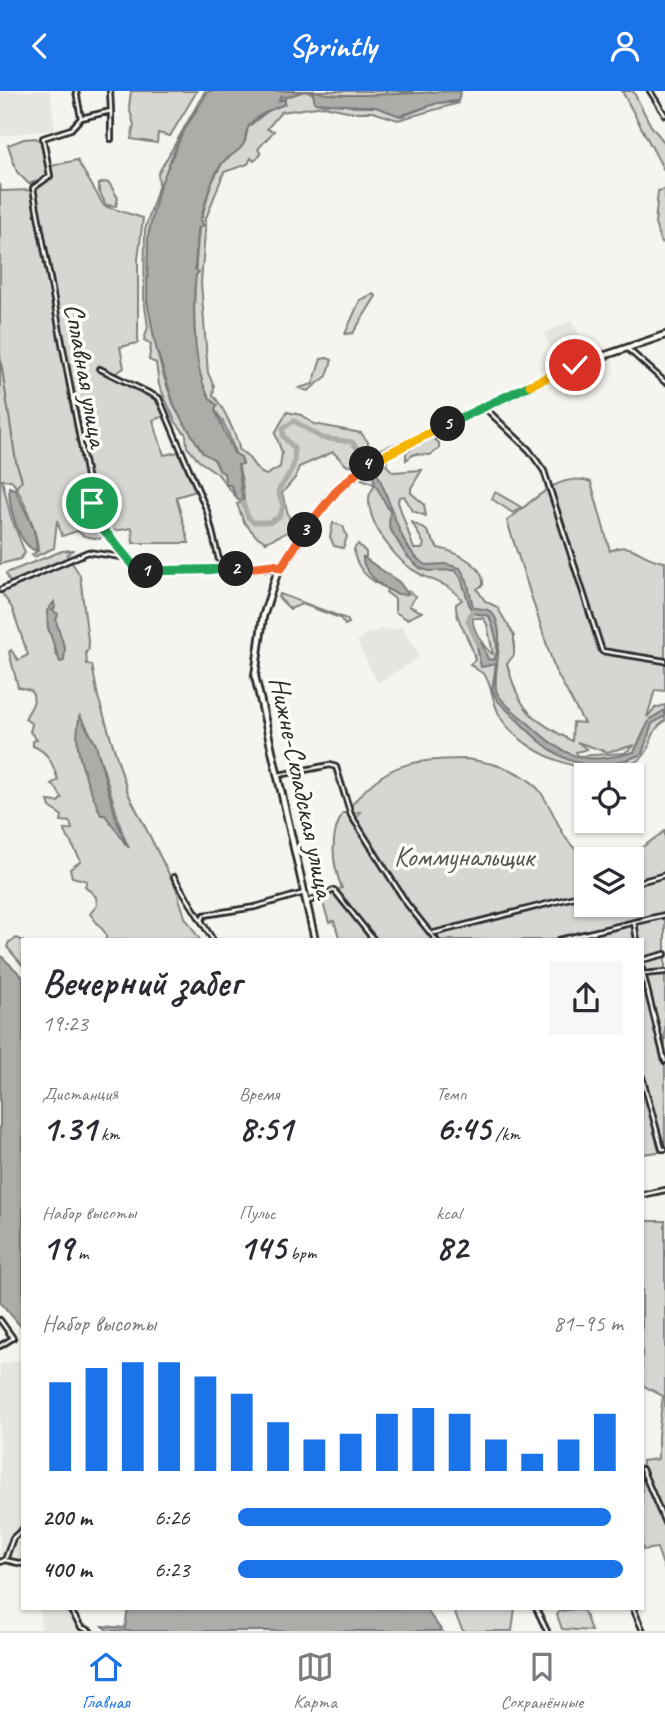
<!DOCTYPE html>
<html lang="ru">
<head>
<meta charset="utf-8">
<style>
	:root { --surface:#fff; --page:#f7f7f7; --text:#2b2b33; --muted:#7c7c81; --line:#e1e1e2; --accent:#1a73e8 }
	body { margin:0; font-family:Caveat,sans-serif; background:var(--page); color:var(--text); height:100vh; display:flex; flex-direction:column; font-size:26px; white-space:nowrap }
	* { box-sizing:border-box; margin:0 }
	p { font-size:23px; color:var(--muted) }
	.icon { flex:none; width:38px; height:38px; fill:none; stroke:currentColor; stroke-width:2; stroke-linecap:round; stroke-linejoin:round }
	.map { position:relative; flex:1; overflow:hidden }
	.details { position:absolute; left:21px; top:847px; width:623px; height:672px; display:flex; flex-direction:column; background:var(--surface); border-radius:0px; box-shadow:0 2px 5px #0004 }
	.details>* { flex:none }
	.controls { position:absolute; left:574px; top:672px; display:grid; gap:14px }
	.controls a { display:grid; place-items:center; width:70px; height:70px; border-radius:0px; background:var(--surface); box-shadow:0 2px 5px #0004; font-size:35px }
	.pin { position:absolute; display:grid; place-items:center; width:60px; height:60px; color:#fff; margin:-30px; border:4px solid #fff; border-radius:50%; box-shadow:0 2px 7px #0007 }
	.km { position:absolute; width:35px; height:35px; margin:-18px; border-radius:50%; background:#222; color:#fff; font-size:19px; line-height:35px; text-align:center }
	.round { display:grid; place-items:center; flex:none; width:74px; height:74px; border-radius:0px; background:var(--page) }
	.summary { display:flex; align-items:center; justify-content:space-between; height:119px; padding:0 21px }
	h1 { font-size:38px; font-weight:600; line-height:52px }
	.figures { display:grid; grid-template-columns:repeat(3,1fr); gap:10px; height:119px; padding:7px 21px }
	.figures div { display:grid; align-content:center }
	.figures b { font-size:35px; font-weight:600 }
	.figures small { font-size:19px; font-weight:400 }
	.figures p { font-size:19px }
	.chart { height:196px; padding:14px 21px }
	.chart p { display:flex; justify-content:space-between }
	.chart svg { width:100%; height:126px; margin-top:7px; stroke:var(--accent); stroke-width:6 }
	ul { padding:0 21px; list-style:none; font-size:23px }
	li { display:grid; grid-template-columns:112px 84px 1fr; align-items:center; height:52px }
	li i { height:18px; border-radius:9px; background:var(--accent) }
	header { display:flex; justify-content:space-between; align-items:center; height:91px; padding:0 21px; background:var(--accent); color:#fff; font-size:32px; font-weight:600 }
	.tab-bar { display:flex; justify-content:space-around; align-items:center; height:98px; border-top:2px solid var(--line); background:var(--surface); font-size:19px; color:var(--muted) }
	.tab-bar a { display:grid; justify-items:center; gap:4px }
	.tab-bar .on { color:var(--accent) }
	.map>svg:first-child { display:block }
	.built { fill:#e6e5e0 }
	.green { fill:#d7d6d2; stroke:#81807e; stroke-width:2; fill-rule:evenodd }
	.water { fill:#adaca9; stroke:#797877; stroke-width:2 }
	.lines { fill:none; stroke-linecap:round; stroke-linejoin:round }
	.stream { stroke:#797877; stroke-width:2 }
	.river { stroke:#adaca9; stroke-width:5 }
	.street-casing { stroke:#2b2b2b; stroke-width:8 }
	.secondary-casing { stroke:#2b2b2b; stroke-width:10 }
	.street { stroke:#fdfcf7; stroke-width:2.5 }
	.secondary { stroke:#fdfcf7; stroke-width:4.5 }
	.split-1-casing { stroke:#fff; stroke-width:14 }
	.split-2-casing { stroke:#fff; stroke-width:14 }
	.split-3-casing { stroke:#fff; stroke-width:14 }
	.split-4-casing { stroke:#fff; stroke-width:14 }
	.split-5-casing { stroke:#fff; stroke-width:14 }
	.split-6-casing { stroke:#fff; stroke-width:14 }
	.split-7-casing { stroke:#fff; stroke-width:14 }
	.split-1 { stroke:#22a559; stroke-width:9 }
	.split-2 { stroke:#22a559; stroke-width:9 }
	.split-3 { stroke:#f0652b; stroke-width:9 }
	.split-4 { stroke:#f0652b; stroke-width:9 }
	.split-5 { stroke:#f5b400; stroke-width:9 }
	.split-6 { stroke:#22a559; stroke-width:9 }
	.split-7 { stroke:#f5b400; stroke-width:9 }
	.labels { text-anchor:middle; stroke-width:7; stroke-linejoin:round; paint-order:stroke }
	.street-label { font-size:28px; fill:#2b2b2b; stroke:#fdfcf7 }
	.park-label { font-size:28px; fill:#565655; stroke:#fdfcf7 }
</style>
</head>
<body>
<header><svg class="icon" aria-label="back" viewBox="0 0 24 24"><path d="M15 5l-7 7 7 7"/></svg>Sprintly<svg class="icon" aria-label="person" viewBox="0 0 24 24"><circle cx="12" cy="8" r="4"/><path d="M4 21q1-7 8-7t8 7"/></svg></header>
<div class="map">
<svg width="665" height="1540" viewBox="0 0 665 1540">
	<rect width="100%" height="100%" fill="#f5f4ef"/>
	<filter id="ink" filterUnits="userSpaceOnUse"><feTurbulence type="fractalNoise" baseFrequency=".0143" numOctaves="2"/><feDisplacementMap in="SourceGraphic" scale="14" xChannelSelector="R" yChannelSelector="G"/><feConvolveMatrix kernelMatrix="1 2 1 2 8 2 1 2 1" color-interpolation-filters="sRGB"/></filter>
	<g filter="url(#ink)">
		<path class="built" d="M 0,0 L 50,0 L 55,38 L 0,45 Z
			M 572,229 L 588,262 L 571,268 L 567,260 L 556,266 L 544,242 Z
			M 401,535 L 419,563 L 418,567 L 378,592 L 357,551 L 365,544 L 383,538 L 393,539 Z
			M 23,1268 L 23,1472 L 0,1470 L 0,1274 Z
			M 40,1517 L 73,1517 L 82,1533 L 99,1540 L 41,1540 Z"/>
		<path class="green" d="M 131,0 L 197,0 L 170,45 L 158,42 L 157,52 L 131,48 L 134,34 L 129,16 Z
			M 205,0 L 206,5 C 199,17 190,28 183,41 C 138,131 137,221 174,314 C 184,339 210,355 219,379 L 224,382 L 236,400 L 234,404 L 217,382 L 199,370 L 187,356 L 186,344 L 175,330 L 159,294 L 156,272 L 149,269 L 151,253 L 144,249 L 148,236 L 144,208 L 145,139 L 159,93 L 158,83 Z
			M 304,0 L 312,2 L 319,13 L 333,11 L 354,16 L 376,16 L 403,25 L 437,12 L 459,12 L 398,29 L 373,21 L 352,21 L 324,15 L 281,21 L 267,38 L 274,40 L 258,58 L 261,63 L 254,70 L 251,67 L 248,73 L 224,81 L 206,127 L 202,126 L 211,93 L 223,71 L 245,51 L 248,36 L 283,8 L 278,10 L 281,5 L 287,6 Z
			M 316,0 L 414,0 L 392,4 L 322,4 Z
			M 622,0 L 633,0 L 651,35 L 665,52 L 665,81 Z
			M 36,47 L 41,51 L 47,76 L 77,69 L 104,115 L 143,127 L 138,168 L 138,252 L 120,256 L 124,277 L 110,286 L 154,308 L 165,325 L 153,329 L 164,364 L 178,361 L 196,400 L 176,406 L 189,452 L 133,452 L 132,437 L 113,440 L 99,448 L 84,445 L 77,440 L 62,445 L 57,429 L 54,457 L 34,466 L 32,464 L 38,460 C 38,443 22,402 11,389 L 2,389 L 11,426 L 25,462 L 20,468 L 0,473 L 0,93 L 1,100 L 34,99 L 37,94 L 34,91 L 29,93 L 17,81 L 8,54 L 24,48 Z
			M 104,91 L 109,92 L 118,107 L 116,115 L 106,114 L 99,100 L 99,93 Z
			M 665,98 L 665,151 L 661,152 L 655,133 L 658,100 Z
			M 206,129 L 201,192 L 208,282 L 214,295 L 213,305 C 221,310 240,352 239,359 C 253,365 252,379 266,384 L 280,376 L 282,362 L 275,342 L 287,321 L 301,324 L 314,333 L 361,342 L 368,351 L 368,363 L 397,352 L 356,377 L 359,367 L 353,374 L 347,375 L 333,361 L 299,376 L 295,387 L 282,402 L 291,433 L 290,440 L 266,451 L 256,445 L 244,431 L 237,413 L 244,411 C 244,388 230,335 215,320 L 217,314 C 183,292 196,165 200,130 Z
			M 373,203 L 376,205 L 353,242 L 345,243 L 360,209 Z
			M 327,267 L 332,269 L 327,285 L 308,300 L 299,297 L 313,293 L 321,268 Z
			M 427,346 L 432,346 L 439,352 L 439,358 L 430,364 L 414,363 L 406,369 L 406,362 Z
			M 389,364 L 386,374 L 393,381 L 422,379 L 411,397 L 411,402 L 424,413 L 426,425 L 413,420 L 404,405 L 399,406 L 398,411 L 414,458 L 422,458 L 424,453 L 412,431 L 426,439 L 438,457 C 454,460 485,473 483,494 L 477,498 L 485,510 L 497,516 L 514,544 L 514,564 L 507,573 C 521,621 529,626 572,650 L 573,631 L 584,632 L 555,579 L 507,430 C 531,412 559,379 591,391 L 610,460 C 634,448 638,468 665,471 L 665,600 L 655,599 L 647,626 L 655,617 L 665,614 L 665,630 C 648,640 653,660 639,669 C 598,694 525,665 501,627 C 493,614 493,599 486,586 C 482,580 475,579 470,573 L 475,569 C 472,549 454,528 456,513 L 462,509 C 450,493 437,492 420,483 C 397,472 368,434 369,407 C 369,400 374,400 374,393 L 357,386 ZM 473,527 L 483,527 L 487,533 L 493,563 C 485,559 471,536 473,527 ZM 577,651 L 607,661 L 635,654 L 624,662 L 578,665 L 576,661 L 587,658 Z
			M 495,401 L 521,416 L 513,422 L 492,408 Z
			M 333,432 L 343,435 L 347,446 L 343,457 L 334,455 L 330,446 Z
			M 358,453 L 366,461 L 366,466 L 363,466 L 380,494 C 366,487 354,473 354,458 Z
			M 73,459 L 67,464 L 80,484 L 89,558 L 86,561 L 87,573 L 92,574 L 98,606 L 128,702 L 176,797 L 185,826 L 200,849 L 106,849 L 106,843 L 90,823 L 97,814 L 96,806 L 85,795 L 87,790 L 72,786 L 70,778 L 81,770 L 64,739 L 72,738 L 70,731 L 61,730 L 62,725 L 50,716 L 48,710 L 58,711 L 62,707 L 56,697 L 51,693 L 58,689 C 53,674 49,661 33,655 L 33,650 L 37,649 L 30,641 L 32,633 L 25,628 C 30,616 38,612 31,599 L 18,596 L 9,561 L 11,559 L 18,569 L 28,564 L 12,517 L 1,501 L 12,497 L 6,482 L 62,460 ZM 54,511 C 50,529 65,547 63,566 L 56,564 C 53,543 46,532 54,511 ZM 79,626 C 95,635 118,731 126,754 C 98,707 76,685 79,626 Z
			M 387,497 L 396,503 L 408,500 L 416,505 L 409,515 L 422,521 L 407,528 L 395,521 L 395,508 L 386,501 Z
			M 280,503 L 347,528 L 349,532 L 345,534 L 340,527 L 302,513 L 290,518 L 278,506 Z
			M 466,668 C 489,671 523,679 539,699 C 559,725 557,748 588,768 L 586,814 L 632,814 L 632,768 L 626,768 L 665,740 L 665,1060 L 642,1063 L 642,849 L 340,849 L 334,830 L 329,831 L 321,806 L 342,797 C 332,773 329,745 343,722 L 347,722 L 353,733 L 360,721 L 352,722 L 351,715 C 385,671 412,669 466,668 Z
			M 17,847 L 23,850 L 23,875 L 7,856 L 9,851 Z
			M 642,1130 L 665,1130 L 665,1480 L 657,1457 L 643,1459 L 642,1454 L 642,1370 L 658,1368 L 658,1344 L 663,1305 L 642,1294 Z
			M 452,1517 L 515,1517 L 512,1540 L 463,1540 Z
			M 576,1518 L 584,1520 L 591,1540 L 562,1538 L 557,1524 L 560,1520 Z"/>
		<path class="water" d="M 208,0 L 316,0 C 328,9 436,0 461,0 L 458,10 L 437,12 L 400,25 L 376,16 L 315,12 L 313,2 L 304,0 L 287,6 L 281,5 L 279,10 L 285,8 L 285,13 C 274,18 253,24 247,39 C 245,44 246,50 243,54 C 238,62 228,65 222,72 C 209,91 206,111 200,130 L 204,134 L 197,138 L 197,143 L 195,178 L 199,181 L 196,184 C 192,212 192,298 217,314 L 215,319 L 234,362 L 241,366 L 243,373 L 238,374 L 243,412 L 237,408 L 231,394 L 226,394 L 224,382 L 219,379 L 215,369 L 203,362 L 175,317 L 156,256 L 147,210 L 148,145 L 159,97 L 182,43 Z
			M 373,375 C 391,402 397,459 426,474 L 446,473 L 460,477 L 467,489 L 473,516 C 477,518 483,517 488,519 C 511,532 490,587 497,602 C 503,613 518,624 528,632 C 566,667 582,675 634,661 L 650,628 L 665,619 L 665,625 L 652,633 L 642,663 C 571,694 546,656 498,610 L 492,599 L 496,573 L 481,576 L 476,550 L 482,553 L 488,568 L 494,569 C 501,557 494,538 489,525 L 472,522 L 461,487 L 455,479 L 429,480 L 420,477 L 406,464 L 389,436 L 390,421 L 375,393 L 371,376 Z
			M 9,396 L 15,398 C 23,418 39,439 36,460 C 17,453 9,414 9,396 Z
			M 363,466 L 399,491 L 408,503 C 393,508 361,482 363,466 Z
			M 54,511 L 55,517 L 52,519 L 58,523 L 56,530 L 65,558 L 64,570 L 60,571 L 48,537 L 47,520 Z
			M 80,625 L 96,654 L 117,731 L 129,757 L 105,724 L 101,724 C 89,695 70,657 80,625 Z
			M 0,864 L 23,886 L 23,1238 L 0,1211 Z
			M 128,1517 L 425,1517 L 442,1540 L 107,1540 L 103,1535 L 125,1537 Z"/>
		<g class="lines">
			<path class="stream" d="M 0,198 L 0,219
				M 0,265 L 16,371 L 22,389 L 15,398"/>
			<path class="river" d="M 243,412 L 248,426 L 253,431 L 270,431 L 280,425 L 283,415 L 278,400 C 288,384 297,378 294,357 L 283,345 L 283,337 L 294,330 L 322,347 L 352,351 L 371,374
				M 472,520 L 468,530 L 479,555"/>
			<defs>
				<path id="street" d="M 76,0 L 81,27
					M 110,0 L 111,20 L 81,27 L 71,38 L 43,47 L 50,85 L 33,97 L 92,412 L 104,439 L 137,479 L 281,477
					M 650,0 L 665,24
					M 111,48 L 111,20
					M 628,258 L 665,291
					M 100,278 L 159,307 L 207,420 L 221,477
					M 485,317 L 529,359 L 544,380 L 602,560 L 665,570
					M 0,499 L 88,461 L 128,467
					M 279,684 L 330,674 L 336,676 L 351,724 L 407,813 L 436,849
					M 174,786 L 213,849
					M 632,793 L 665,784
					M 307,811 L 334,799 L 374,849
					M 202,829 L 204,824 L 255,816 L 304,802
					M 634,831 L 637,849
					M 434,842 L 586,803
					M 559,849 L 665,824
					M 642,869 L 665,863
					M 642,878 L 665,970
					M 642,883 L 665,881
					M 642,986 L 662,1058 L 665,1058
					M 642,1104 L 665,1099
					M 0,1229 L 13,1247 L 0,1255
					M 642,1378 L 665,1432
					M 5,1469 L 23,1473
					M 0,1471 L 5,1469 L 13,1447 L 23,1438
					M 69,1517 L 81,1536 L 90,1540
					M 536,1517 L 547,1540
					M 633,1517 L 643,1540"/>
				<path id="secondary" d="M 315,849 L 255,585 L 263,526 L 276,485 L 329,407 L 376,367 L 571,276 L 665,244"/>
			</defs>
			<use href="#street" class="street-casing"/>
			<use href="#secondary" class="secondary-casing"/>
			<use href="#street" class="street"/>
			<use href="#secondary" class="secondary"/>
		</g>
	</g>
	<g class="lines" filter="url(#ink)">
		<defs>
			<path id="split-1" d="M 92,412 L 104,439 L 137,479 L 146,480"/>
			<path id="split-2" d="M 146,480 L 236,478"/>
			<path id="split-3" d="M 236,478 L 274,474 L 281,477 L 305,439"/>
			<path id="split-4" d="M 305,439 L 338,398 L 367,373"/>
			<path id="split-5" d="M 367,373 L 448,333"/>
			<path id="split-6" d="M 448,333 L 530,294"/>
			<path id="split-7" d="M 530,294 L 575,274"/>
		</defs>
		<use href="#split-1" class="split-1-casing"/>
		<use href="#split-2" class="split-2-casing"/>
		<use href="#split-3" class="split-3-casing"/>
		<use href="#split-4" class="split-4-casing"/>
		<use href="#split-5" class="split-5-casing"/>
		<use href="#split-6" class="split-6-casing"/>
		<use href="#split-7" class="split-7-casing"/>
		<use href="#split-1" class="split-1"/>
		<use href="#split-2" class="split-2"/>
		<use href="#split-3" class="split-3"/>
		<use href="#split-4" class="split-4"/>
		<use href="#split-5" class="split-5"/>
		<use href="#split-6" class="split-6"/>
		<use href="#split-7" class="split-7"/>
	</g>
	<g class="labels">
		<g class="street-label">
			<text transform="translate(87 284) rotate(80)" y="10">Сплавная улица</text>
			<text transform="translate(303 696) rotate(78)" y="10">Нижне-Складская улица</text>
		</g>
		<g class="park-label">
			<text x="464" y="775">Коммунальщик</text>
		</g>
	</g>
</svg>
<div class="controls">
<a><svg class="icon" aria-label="locate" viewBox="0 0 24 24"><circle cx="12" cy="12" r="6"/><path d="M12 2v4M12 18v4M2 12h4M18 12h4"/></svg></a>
<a><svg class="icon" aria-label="layers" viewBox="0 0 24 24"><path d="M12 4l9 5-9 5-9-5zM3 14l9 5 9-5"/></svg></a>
</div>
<div class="pin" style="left:92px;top:412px;background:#1e9e55"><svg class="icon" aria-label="arrive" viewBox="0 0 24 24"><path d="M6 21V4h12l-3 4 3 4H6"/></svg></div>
<div class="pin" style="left:575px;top:274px;background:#d93025"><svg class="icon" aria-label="check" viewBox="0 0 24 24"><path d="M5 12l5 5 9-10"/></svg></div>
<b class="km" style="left:146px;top:480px">1</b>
<b class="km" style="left:236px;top:478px">2</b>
<b class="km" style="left:305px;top:439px">3</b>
<b class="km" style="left:367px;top:373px">4</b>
<b class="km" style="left:448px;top:333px">5</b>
<section class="details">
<div class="summary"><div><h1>Вечерний забег</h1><p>19:23</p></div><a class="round"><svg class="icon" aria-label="share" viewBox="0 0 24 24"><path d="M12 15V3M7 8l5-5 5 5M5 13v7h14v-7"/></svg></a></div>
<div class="figures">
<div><p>Дистанция</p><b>1.31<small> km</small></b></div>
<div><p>Время</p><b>8:51</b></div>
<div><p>Темп</p><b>6:45<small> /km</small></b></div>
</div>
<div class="figures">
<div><p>Набор высоты</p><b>19<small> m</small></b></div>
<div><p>Пульс</p><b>145<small> bpm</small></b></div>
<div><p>kcal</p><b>82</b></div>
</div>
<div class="chart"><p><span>Набор высоты</span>81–95 m</p>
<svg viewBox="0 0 160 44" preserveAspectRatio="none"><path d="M5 44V13M15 44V8M25 44V6M35 44V6M45 44V11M55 44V17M65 44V27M75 44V33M85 44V31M95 44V24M105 44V22M115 44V24M125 44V33M135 44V38M145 44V33M155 44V24"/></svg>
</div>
<ul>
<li><b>200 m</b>6:26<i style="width:97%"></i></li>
<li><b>400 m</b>6:23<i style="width:100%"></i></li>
</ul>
</section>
</div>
<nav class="tab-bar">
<a class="on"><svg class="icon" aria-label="home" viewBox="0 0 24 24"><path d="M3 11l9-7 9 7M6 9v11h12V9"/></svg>Главная</a>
<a><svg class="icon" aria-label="map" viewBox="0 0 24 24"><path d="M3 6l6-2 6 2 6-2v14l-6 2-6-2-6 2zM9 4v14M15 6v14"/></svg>Карта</a>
<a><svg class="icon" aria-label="saved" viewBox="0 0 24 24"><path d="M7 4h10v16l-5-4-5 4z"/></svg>Сохранённые</a>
</nav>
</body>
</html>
